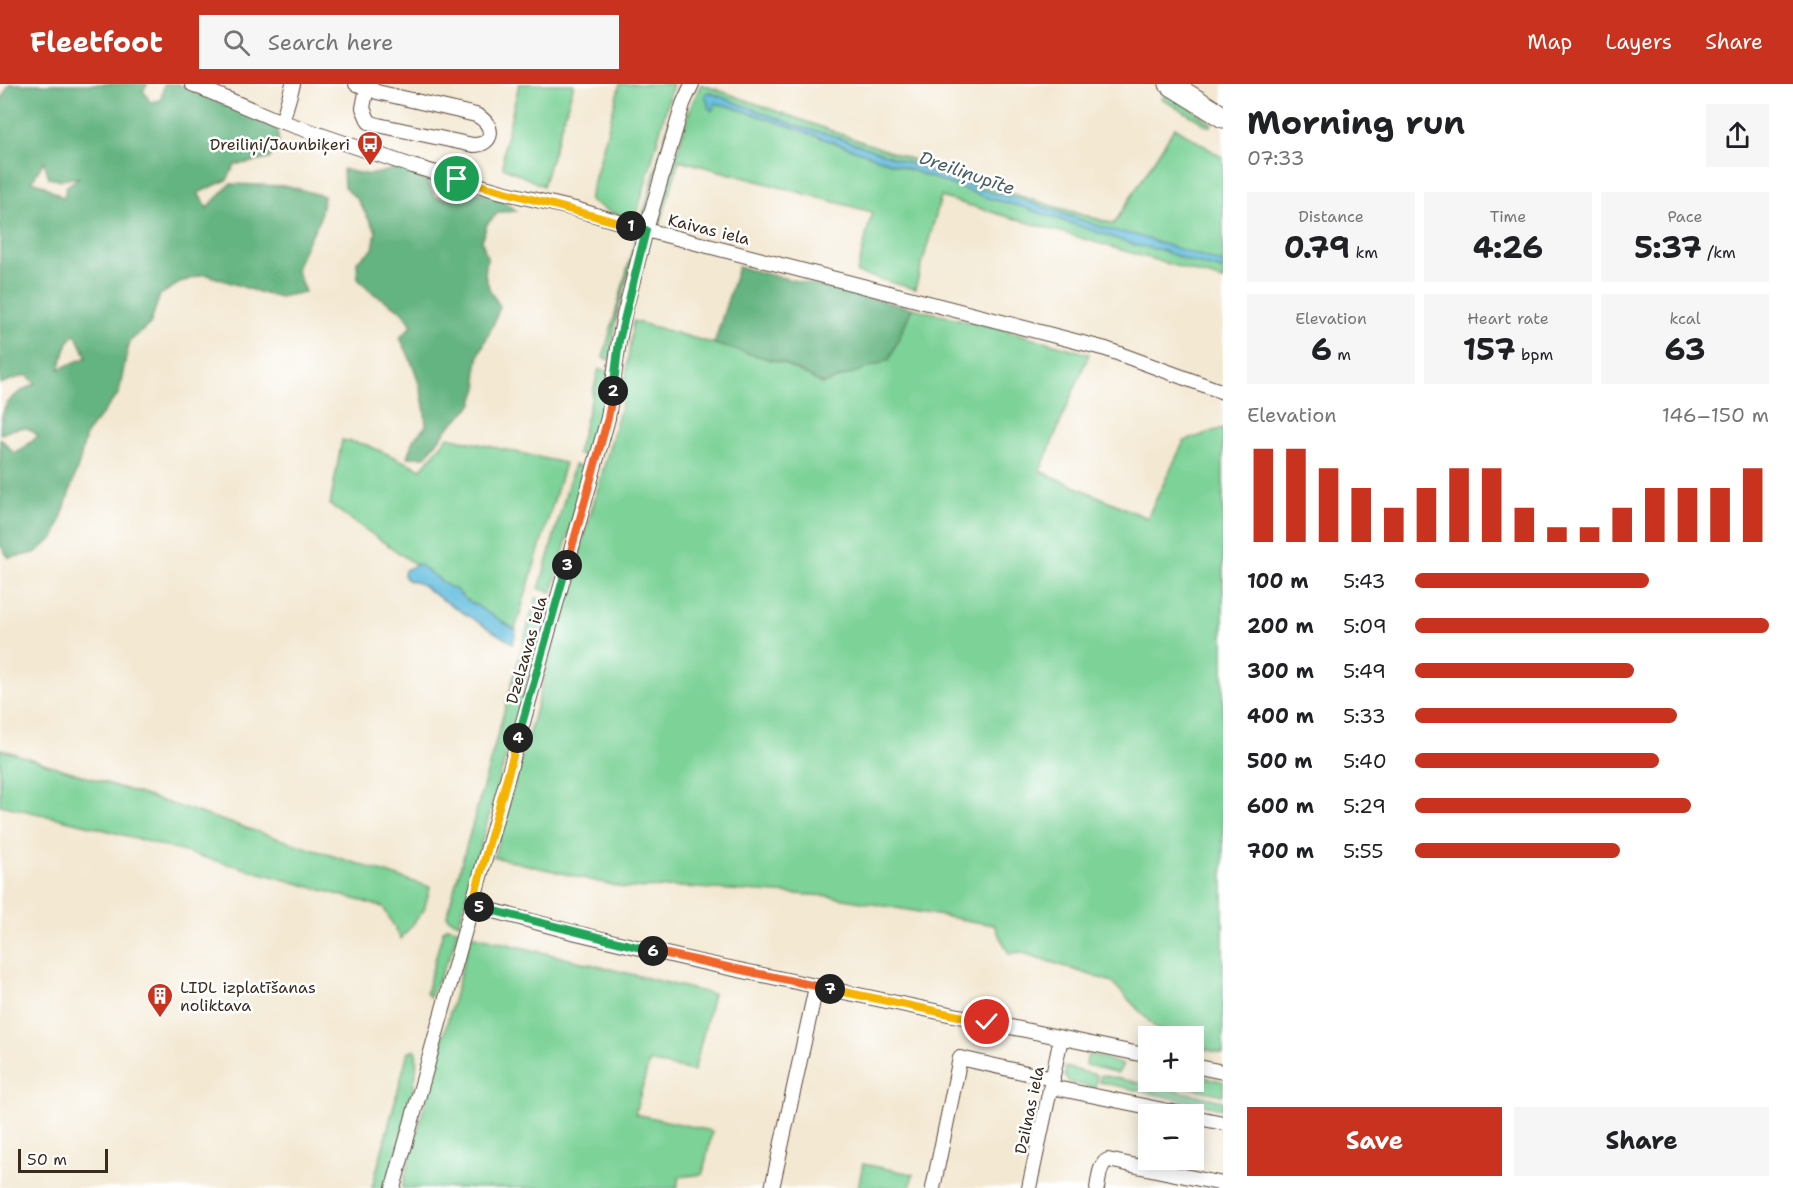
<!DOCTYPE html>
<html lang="en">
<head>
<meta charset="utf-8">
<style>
	:root { --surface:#fff; --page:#f6f6f6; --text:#202124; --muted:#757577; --accent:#c8321e }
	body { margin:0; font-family:"Shantell Sans",sans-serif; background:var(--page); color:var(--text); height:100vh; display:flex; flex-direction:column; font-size:22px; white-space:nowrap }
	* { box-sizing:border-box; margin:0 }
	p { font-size:20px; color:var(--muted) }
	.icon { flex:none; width:33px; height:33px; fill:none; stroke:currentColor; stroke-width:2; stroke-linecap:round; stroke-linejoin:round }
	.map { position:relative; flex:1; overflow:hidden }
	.panel { display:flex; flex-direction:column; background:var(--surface); width:570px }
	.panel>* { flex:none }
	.fabs { position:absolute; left:1138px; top:942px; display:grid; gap:12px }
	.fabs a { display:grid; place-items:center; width:66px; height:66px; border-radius:0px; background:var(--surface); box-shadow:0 3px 15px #0003; font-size:30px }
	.scale { position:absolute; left:18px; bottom:15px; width:90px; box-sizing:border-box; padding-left:6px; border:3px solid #3b2a1e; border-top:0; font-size:16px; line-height:21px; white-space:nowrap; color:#3b2a1e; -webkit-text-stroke:4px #fff; paint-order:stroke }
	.pin { position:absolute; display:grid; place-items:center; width:51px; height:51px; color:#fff; margin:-26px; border:3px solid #fff; border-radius:50%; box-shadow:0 2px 6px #0007 }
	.km { position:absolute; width:30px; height:30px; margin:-15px; border-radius:50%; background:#222; color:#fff; font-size:16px; line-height:30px; text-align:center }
	.round { display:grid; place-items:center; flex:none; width:63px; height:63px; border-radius:0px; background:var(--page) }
	.overview { display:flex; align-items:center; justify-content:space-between; height:102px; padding:0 24px }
	h1 { font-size:33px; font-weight:700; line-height:45px }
	.metrics { display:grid; grid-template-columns:repeat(3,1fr); gap:9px; height:102px; padding:6px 24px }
	.metrics div { display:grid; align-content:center; border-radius:0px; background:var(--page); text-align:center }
	.metrics b { font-size:30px; font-weight:700 }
	.metrics small { font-size:16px; font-weight:400 }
	.metrics p { font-size:16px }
	.chart { height:168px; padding:12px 24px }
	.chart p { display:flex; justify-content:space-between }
	.chart svg { width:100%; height:108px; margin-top:6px; stroke:var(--accent); stroke-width:6 }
	.primary-button { display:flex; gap:12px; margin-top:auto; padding:12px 24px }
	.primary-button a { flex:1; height:69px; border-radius:0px; background:var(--accent); color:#fff; font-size:24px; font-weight:700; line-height:69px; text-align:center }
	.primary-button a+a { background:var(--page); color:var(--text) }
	ul { padding:0 24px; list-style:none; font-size:20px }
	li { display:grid; grid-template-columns:96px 72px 1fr; align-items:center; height:45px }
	li i { height:15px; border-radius:8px; background:var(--accent) }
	header { display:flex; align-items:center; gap:36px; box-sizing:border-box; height:84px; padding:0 30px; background:var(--accent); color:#fff }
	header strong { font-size:28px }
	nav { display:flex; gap:33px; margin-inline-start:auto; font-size:21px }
	.search { width:420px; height:54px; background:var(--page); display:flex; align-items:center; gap:15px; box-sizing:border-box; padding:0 21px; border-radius:0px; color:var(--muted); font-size:22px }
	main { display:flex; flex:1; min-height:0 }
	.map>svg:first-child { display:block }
	.green { fill:#7bd297; stroke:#5b7e5a; stroke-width:1.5 }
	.forest { fill:#64b480; stroke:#506f4f; stroke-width:1.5; fill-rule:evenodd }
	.water { fill:#60bdde; stroke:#4e747e; stroke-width:1.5 }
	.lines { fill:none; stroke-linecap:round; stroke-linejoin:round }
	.street-casing { stroke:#574639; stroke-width:16 }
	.primary-casing { stroke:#574639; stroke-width:23 }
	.street { stroke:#fff; stroke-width:14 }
	.primary { stroke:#fff; stroke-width:21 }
	.split-1-casing { stroke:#fff; stroke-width:12 }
	.split-2-casing { stroke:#fff; stroke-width:12 }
	.split-3-casing { stroke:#fff; stroke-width:12 }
	.split-4-casing { stroke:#fff; stroke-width:12 }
	.split-5-casing { stroke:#fff; stroke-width:12 }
	.split-6-casing { stroke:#fff; stroke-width:12 }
	.split-7-casing { stroke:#fff; stroke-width:12 }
	.split-8-casing { stroke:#fff; stroke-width:12 }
	.split-1 { stroke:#f5b400; stroke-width:8 }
	.split-2 { stroke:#22a559; stroke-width:8 }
	.split-3 { stroke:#f0652b; stroke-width:8 }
	.split-4 { stroke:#22a559; stroke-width:8 }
	.split-5 { stroke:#f5b400; stroke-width:8 }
	.split-6 { stroke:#22a559; stroke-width:8 }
	.split-7 { stroke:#f0652b; stroke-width:8 }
	.split-8 { stroke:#f5b400; stroke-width:8 }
	.labels { text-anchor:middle; stroke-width:5; stroke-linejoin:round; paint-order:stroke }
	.poi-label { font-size:16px; fill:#3b2a1e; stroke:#fff; text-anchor:end }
	.street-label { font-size:16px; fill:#3b2a1e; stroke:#fff }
	.water-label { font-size:18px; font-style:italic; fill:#485d61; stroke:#fff }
</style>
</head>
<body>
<header>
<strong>Fleetfoot</strong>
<div class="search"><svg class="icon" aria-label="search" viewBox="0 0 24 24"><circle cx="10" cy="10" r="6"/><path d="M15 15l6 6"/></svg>Search here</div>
<nav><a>Map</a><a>Layers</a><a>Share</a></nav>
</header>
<main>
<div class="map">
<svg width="1223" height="1104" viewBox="0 0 1223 1104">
	<rect width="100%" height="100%" fill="#fff"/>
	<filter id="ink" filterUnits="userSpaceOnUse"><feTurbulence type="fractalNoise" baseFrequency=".0167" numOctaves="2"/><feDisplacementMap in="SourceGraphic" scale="12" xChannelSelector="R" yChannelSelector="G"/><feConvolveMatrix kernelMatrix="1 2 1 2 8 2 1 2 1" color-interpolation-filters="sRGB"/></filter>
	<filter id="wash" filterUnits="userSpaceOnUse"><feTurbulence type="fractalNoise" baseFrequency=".008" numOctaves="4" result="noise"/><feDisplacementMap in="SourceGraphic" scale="24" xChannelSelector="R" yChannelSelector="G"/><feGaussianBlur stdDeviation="1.35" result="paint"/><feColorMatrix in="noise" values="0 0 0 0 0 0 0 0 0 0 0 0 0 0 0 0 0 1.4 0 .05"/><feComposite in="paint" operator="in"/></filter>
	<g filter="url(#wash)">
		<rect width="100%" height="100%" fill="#f3e8d2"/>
		<path class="green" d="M 519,0 L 574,0 L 543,102 L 503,83 L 504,63 Z
			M 620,0 L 673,0 L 636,134 L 610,128 L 589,116 Z
			M 680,0 L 685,0 L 669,43 L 646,126 L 642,133 Z
			M 701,0 L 986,102 L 1114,140 L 1175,43 L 1223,74 L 1223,196 L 941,113 L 915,205 L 857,189 L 872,128 L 679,76 L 660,141 L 657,134 L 691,22 Z
			M 1174,11 L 1212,40 L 1210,43 L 1161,14 L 1164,12 Z
			M 636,153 L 637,160 L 617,230 L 610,276 L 603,274 Z
			M 912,224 L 1002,245 L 1089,270 L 1040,387 L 1147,434 L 1184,357 L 1223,344 L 1223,970 L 1194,962 L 1194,952 L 1163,952 L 1112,898 L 1020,868 L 1009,870 L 994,841 L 827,812 L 682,803 L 624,804 L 494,773 L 623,315 L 633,237 L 783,279 L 823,300 L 889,276 Z
			M 599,285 L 609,287 L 600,337 L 590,373 L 577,370 Z
			M 448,353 L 565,379 L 514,549 L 330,421 L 342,356 L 367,361 L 421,385 Z
			M 574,381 L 587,384 L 552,508 L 539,505 Z
			M 536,514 L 549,518 L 459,839 L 448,834 L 447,831 Z
			M 0,665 L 430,803 L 424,826 L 401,855 L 383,823 L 87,741 L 0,721 Z
			M 447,843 L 458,845 L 452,867 L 430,913 L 426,909 L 443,847 Z
			M 471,851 L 713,910 L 694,987 L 649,978 L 635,1030 L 712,1047 L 703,1090 L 679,1093 L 677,1104 L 402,1104 Z
			M 415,965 C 424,989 394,1076 386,1104 L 372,1104 L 408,968 Z
			M 1088,969 L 1123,981 L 1118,989 L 1086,981 Z
			M 1065,983 L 1097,991 L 1095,1004 L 1069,998 L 1065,992 Z
			M 1101,991 L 1154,1002 L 1154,1006 L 1158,1006 L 1159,1003 L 1223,1017 L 1223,1025 L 1099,998 Z
			M 1194,991 L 1223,997 L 1223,1011 L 1165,998 L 1194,998 Z
			M 863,1080 L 913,1090 L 910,1104 L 858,1104 Z"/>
		<path class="forest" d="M 9,0 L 148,0 L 143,6 L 150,18 L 161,16 L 164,0 L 178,0 L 277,44 L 279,60 L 269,75 L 235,81 L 227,96 L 198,109 L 207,124 L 230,100 L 288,102 L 324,112 L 319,138 L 306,160 L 296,185 L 305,208 L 280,213 L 255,207 L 205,190 L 181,198 L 160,211 L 150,240 L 129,258 L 119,309 L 86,350 L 80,376 L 55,453 L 35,469 L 9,474 L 0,461 L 0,354 L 14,369 L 20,367 L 38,352 C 25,338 16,345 0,350 C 0,320 10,312 36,299 L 26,291 L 0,300 L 0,19 ZM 44,77 L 49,94 L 61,96 L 79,93 L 66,103 L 64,114 L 41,100 L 32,97 ZM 75,250 L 87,273 L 59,285 L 68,258 Z
			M 395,84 L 412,89 L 427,98 L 435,113 L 453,115 L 469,105 L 503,116 L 516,127 L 499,128 L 487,140 L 482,157 L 487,173 L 485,191 L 490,207 L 500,222 L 494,239 L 479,270 L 476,287 L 478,304 L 472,321 L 448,344 L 425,373 L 407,373 L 413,356 L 426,342 C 425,311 415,282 400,254 L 412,241 L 402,227 L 371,208 L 358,195 L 357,177 L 373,165 L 376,147 L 357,115 L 344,103 L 343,85 C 364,92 374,92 395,84 Z
			M 738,183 L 912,224 L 889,276 L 823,300 L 783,279 L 714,260 Z"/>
		<path class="water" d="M 708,8 L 803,44 L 831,51 L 986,107 L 1023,116 L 1107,145 L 1135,151 L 1223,179 L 1223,186 L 1192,178 L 1161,166 L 1135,161 L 1023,123 L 991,115 L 780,39 L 729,22 L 715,19 L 712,27 L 708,23 C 709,18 706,16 705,10 Z
			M 418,480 L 451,504 L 455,505 L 464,514 L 516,546 L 513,559 C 488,545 464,529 440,514 C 425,505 426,500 407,496 L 404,491 L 405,486 Z"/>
	</g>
	<g filter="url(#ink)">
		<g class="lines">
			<defs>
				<path id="street" d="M 192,0 L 274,35 L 412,82 L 502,108 L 575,125 L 646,146 L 1106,265 L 1223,308
					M 356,0 L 367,3 L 377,8 L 476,31 C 495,40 495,61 473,61 L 378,41 L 369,38 L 363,24 L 367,3
					M 282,38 L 293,0
					M 472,821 L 572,848 L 696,877 L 1149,972
					M 1194,982 L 1223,988
					M 1051,1003 L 1183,1030
					M 1194,1033 L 1223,1039
					M 393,1104 L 608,334 L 619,257 L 624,231 L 646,146 L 683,20 L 692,0
					M 772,1104 L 816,903
					M 933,1104 L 960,974 L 1053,995
					M 1029,1104 L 1061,954
					M 1097,1104 C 1099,1095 1099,1080 1108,1076 L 1223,1100"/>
				<path id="primary" d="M 1170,0 L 1223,33"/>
			</defs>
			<use href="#street" class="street-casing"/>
			<use href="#primary" class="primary-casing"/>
			<use href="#street" class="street"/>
			<use href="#primary" class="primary"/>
		</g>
	</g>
	<g class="lines" filter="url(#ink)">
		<defs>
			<path id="split-1" d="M 457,95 L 631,142"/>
			<path id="split-2" d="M 613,307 L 619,257 L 646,146 L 631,142"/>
			<path id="split-3" d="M 567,481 L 608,334 L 613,307"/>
			<path id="split-4" d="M 518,654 L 567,481"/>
			<path id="split-5" d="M 479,823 L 472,821 L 518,654"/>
			<path id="split-6" d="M 479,823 L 653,867"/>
			<path id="split-7" d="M 653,867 L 830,905"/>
			<path id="split-8" d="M 830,905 L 987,938"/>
		</defs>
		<use href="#split-1" class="split-1-casing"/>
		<use href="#split-2" class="split-2-casing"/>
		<use href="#split-3" class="split-3-casing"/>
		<use href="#split-4" class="split-4-casing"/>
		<use href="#split-5" class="split-5-casing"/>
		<use href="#split-6" class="split-6-casing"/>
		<use href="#split-7" class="split-7-casing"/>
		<use href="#split-8" class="split-8-casing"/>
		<use href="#split-1" class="split-1"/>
		<use href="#split-2" class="split-2"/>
		<use href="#split-3" class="split-3"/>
		<use href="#split-4" class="split-4"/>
		<use href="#split-5" class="split-5"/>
		<use href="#split-6" class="split-6"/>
		<use href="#split-7" class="split-7"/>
		<use href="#split-8" class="split-8"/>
	</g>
	<defs>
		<symbol id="bus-pin" viewBox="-11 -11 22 30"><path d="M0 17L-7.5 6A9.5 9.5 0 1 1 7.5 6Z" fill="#c8321e" stroke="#fff"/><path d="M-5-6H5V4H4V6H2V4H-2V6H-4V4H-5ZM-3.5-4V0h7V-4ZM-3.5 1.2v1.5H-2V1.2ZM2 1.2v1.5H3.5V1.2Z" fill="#fff"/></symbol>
		<symbol id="building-pin" viewBox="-11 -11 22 30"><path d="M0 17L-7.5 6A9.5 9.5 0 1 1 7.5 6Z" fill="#c8321e" stroke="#fff"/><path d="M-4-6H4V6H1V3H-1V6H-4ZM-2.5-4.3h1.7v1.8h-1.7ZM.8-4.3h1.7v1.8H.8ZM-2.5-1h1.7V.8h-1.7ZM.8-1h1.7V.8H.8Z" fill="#fff"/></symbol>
	</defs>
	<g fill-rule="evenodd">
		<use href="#bus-pin" x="355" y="45" width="30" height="40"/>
		<use href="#building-pin" x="145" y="897" width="30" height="40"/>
	</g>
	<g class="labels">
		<g class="poi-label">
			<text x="350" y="66">Dreiliņi/Jaunbiķeri</text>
			<text x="180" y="909" text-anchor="start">LIDL izplatīšanas<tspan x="180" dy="18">noliktava</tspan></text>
		</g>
		<g class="street-label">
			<text transform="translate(709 145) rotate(14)" y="6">Kaivas iela</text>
			<text transform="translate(526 566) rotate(-74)" y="6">Dzelzavas iela</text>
			<text transform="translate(1029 1026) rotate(-78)" y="6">Dzilnas iela</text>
		</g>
		<g class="water-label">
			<text transform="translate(967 89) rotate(19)" y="6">Dreiliņupīte</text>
		</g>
	</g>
</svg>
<div class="fabs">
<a>+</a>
<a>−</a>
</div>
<div class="scale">50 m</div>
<div class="pin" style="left:457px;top:95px;background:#1e9e55"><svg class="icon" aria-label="arrive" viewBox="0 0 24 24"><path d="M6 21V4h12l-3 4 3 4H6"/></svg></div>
<div class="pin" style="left:987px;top:938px;background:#d93025"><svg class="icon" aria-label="check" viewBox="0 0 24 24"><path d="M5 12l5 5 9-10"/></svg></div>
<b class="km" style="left:631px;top:142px">1</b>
<b class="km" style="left:613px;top:307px">2</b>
<b class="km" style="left:567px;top:481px">3</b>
<b class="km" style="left:518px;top:654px">4</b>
<b class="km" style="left:479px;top:823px">5</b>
<b class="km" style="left:653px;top:867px">6</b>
<b class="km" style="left:830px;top:905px">7</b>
</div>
<section class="panel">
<div class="overview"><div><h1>Morning run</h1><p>07:33</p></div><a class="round"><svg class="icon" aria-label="share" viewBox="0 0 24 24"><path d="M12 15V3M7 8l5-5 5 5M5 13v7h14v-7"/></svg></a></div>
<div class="metrics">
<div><p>Distance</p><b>0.79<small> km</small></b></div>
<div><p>Time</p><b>4:26</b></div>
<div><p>Pace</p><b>5:37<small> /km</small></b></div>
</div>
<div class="metrics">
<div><p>Elevation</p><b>6<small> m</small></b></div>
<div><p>Heart rate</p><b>157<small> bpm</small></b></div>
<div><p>kcal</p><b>63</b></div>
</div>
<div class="chart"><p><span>Elevation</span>146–150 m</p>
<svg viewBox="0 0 160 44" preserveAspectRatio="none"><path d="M5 44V6M15 44V6M25 44V14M35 44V22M45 44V30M55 44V22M65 44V14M75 44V14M85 44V30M95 44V38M105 44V38M115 44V30M125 44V22M135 44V22M145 44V22M155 44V14"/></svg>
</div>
<ul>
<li><b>100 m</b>5:43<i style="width:66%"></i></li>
<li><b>200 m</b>5:09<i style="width:100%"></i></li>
<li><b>300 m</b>5:49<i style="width:62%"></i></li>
<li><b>400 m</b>5:33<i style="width:74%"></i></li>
<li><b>500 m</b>5:40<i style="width:69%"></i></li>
<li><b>600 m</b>5:29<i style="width:78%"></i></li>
<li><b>700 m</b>5:55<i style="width:58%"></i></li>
</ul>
<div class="primary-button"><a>Save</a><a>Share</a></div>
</section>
</main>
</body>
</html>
